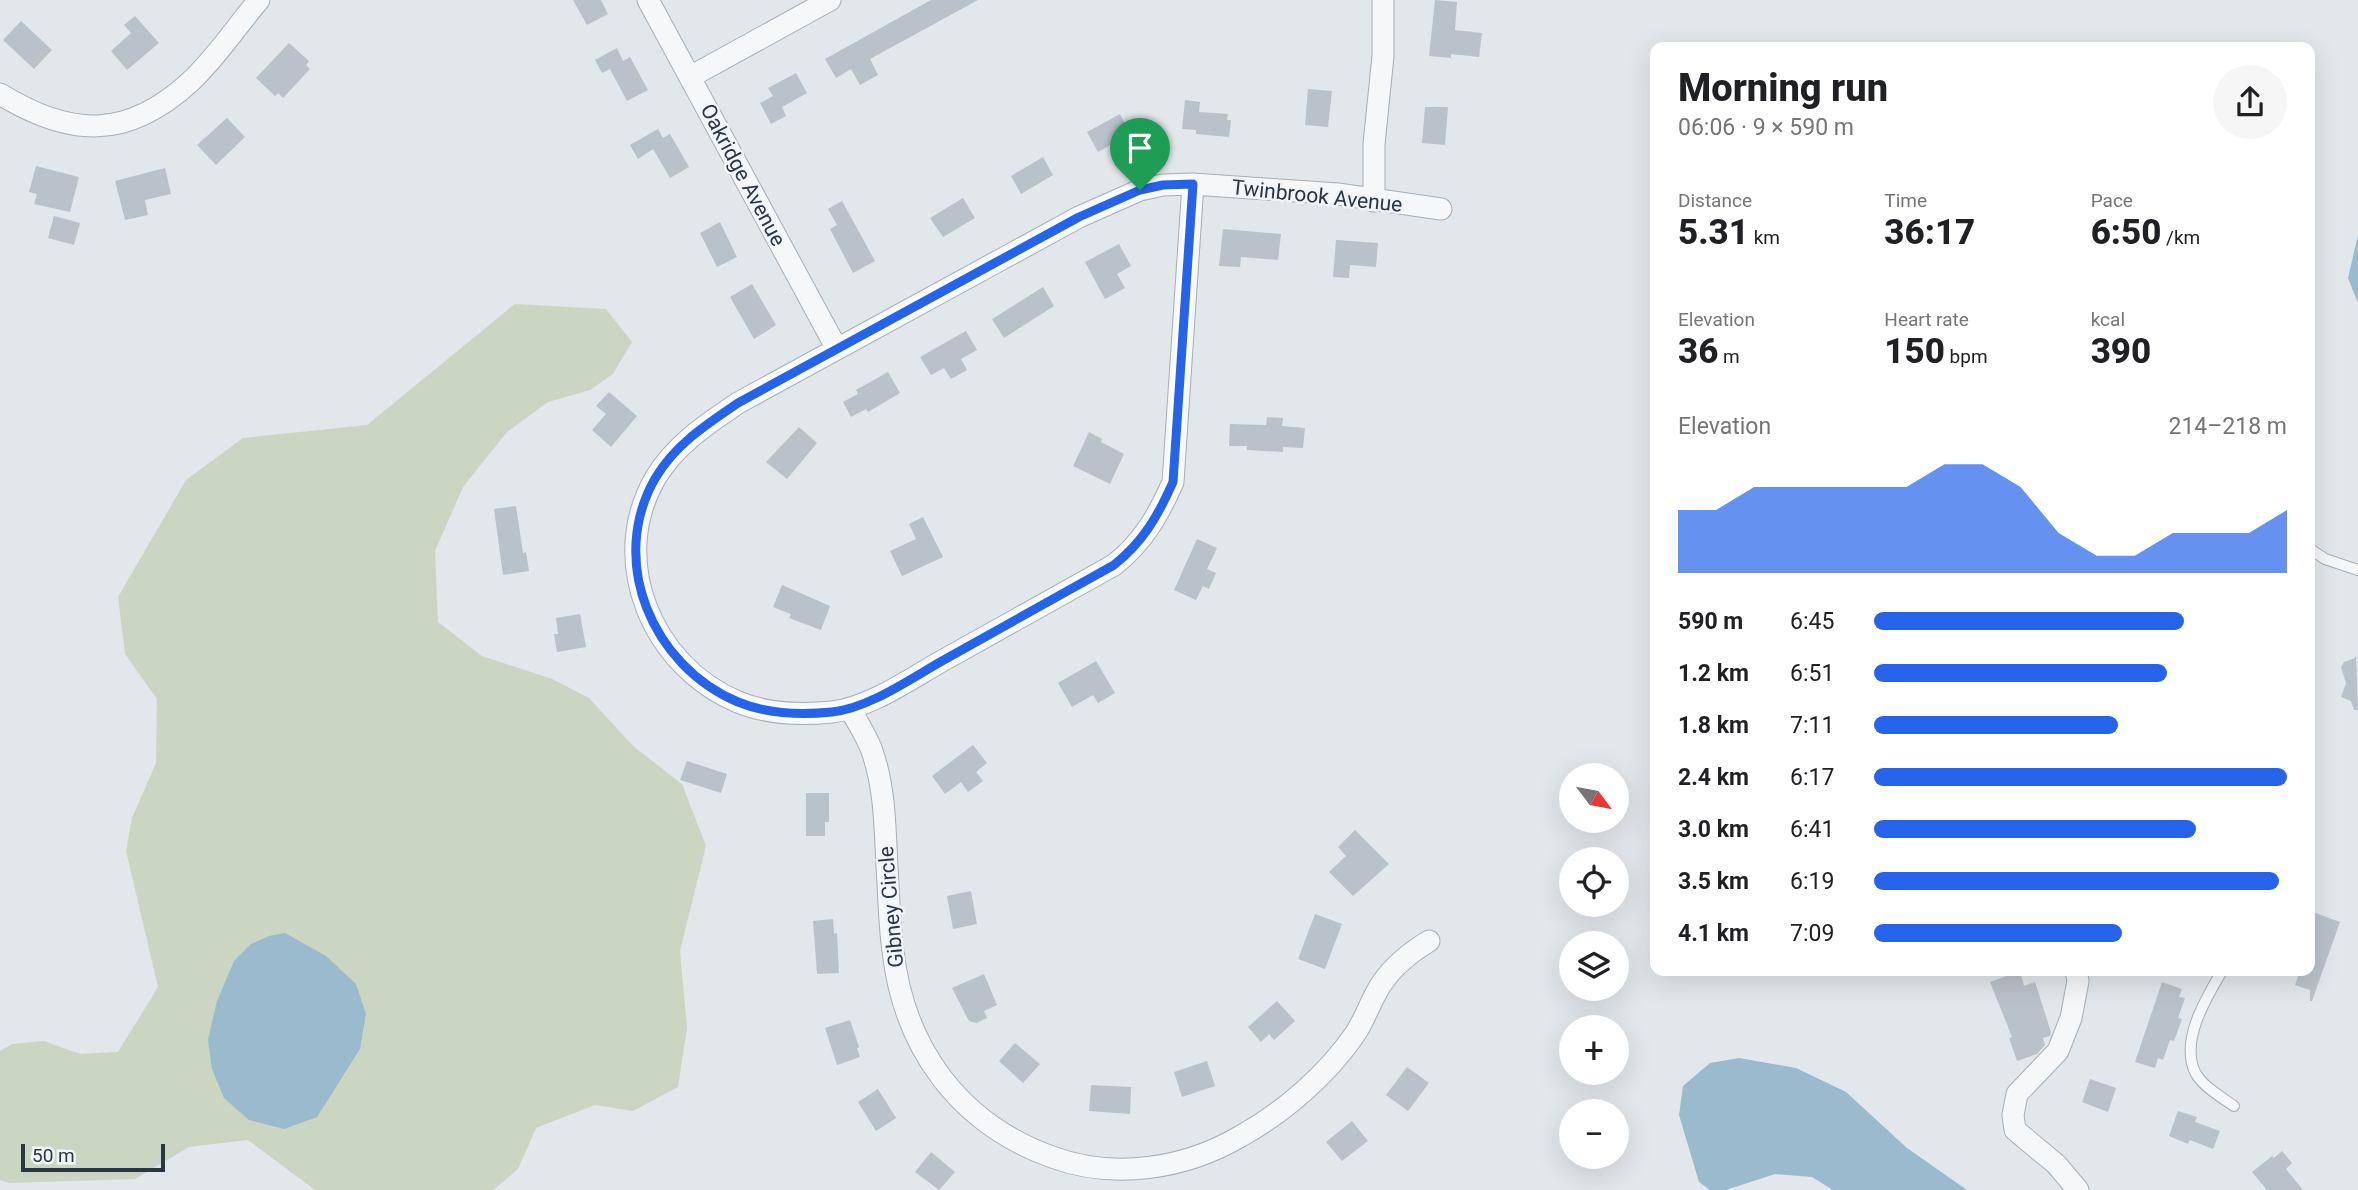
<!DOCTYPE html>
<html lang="en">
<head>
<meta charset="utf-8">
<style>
	:root { --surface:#fff; --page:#f6f6f6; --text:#202124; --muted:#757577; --accent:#2563eb }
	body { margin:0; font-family:Roboto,sans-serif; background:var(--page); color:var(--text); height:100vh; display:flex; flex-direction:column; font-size:26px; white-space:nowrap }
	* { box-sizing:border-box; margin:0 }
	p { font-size:23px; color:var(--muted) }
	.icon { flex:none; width:38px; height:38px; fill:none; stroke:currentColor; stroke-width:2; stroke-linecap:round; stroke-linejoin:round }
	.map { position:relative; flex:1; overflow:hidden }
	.side { position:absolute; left:1650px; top:42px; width:665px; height:934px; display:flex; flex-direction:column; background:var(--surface); border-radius:14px; box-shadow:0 7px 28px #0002 }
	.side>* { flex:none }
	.needle { width:46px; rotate:122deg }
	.tools { position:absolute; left:1559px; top:763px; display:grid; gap:14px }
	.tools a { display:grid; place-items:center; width:70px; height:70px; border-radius:50%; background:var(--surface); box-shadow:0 7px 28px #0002; font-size:35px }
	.scale { position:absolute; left:21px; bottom:18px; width:144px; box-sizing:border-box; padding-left:7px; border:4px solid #283645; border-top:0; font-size:19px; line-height:24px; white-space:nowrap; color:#283645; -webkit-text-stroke:5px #f2f5f8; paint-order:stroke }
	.pin { position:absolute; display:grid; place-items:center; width:60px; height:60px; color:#fff; margin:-72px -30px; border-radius:50% 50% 50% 0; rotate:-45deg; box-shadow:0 0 7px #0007 }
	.pin .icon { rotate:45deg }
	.round { display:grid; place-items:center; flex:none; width:74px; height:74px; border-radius:37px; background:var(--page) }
	.head { display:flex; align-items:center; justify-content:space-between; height:119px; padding:0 28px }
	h1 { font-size:38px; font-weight:800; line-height:52px }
	.stats { display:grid; grid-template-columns:repeat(3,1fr); gap:10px; height:119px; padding:7px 28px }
	.stats div { display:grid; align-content:center }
	.stats b { font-size:35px; font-weight:800 }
	.stats small { font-size:19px; font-weight:400 }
	.stats p { font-size:19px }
	.chart { height:196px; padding:14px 28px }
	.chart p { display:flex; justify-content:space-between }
	.chart svg { width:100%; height:126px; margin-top:7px; fill:var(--accent); opacity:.7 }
	ul { padding:0 28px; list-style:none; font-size:23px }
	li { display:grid; grid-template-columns:112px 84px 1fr; align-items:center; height:52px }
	li i { height:18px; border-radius:9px; background:var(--accent) }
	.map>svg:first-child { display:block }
	.green { fill:#cad6c2 }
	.water { fill:#9abace }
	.building { fill:#b9c1ca }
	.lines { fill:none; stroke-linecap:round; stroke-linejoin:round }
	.lane-casing { stroke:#a6aeb6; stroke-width:12 }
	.street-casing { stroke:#a6aeb6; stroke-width:23 }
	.lane { stroke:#f5f7f9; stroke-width:10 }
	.street { stroke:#f5f7f9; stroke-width:21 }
	.route-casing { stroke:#fff; stroke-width:14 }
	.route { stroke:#2563eb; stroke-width:9 }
	.labels { text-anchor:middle; stroke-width:5; stroke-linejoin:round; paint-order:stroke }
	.street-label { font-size:21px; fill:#283645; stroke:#f2f5f8 }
</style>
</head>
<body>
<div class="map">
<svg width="2358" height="1190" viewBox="0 0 2358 1190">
	<rect width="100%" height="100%" fill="#e2e7eb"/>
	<path class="green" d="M 515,304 L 606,309 L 632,342 L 613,374 L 590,390 L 548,402 L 507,432 L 463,487 L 435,551 L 438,622 L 482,656 L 552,679 L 589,698 L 633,746 L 682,784 L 706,846 L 680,951 L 687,1028 L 678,1087 L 633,1111 L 595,1105 L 536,1128 L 518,1169 L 493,1190 L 315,1190 L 248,1140 L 189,1147 L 135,1179 L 9,1183 L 0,1180 L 0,1051 L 12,1044 L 44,1041 L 80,1054 L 118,1052 L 158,987 L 126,851 L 132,818 L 156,763 L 157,699 L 125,654 L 118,597 L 186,480 L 243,438 L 367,425 Z"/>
	<path class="water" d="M 2358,235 L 2358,303 L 2348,278 Z
		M 285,933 L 326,956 L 356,984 L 366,1014 L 360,1049 L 317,1117 L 284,1129 L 249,1120 L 224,1098 L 212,1069 L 208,1040 L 217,1001 L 234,961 L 251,944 L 269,936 Z
		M 1739,1058 L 1796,1068 L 1846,1092 L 1907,1148 L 1967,1190 L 1833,1190 L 1812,1177 L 1775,1174 L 1726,1190 L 1710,1190 L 1699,1182 L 1679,1115 L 1683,1086 L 1710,1063 Z"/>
	<path class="building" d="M 573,0 L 601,0 L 608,14 L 587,25 Z
		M 931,0 L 978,0 L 870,59 L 878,75 L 860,85 L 851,69 L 836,78 L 825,59 Z
		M 1435,0 L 1457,2 L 1455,30 L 1482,33 L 1479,57 L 1451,54 L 1451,58 L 1429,56 Z
		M 135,16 L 159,43 L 127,70 L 111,51 L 131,33 L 124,25 Z
		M 21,21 L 52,50 L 34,69 L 3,40 Z
		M 289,43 L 309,61 L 306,65 L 310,69 L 283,98 L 278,93 L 275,96 L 256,78 Z
		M 617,48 L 623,61 L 630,57 L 648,90 L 627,101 L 610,69 L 602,73 L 595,60 Z
		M 796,73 L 807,93 L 782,107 L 786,116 L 771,124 L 760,103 L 773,96 L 768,88 Z
		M 1308,89 L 1332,91 L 1328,127 L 1305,125 Z
		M 1185,100 L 1200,102 L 1199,112 L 1228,114 L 1227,120 L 1231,120 L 1229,137 L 1196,134 L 1196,130 L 1182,129 Z
		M 1425,107 L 1448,107 L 1445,145 L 1422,143 Z
		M 1120,114 L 1130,134 L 1098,152 L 1087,132 Z
		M 227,118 L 245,137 L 216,165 L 197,145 Z
		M 658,129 L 663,138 L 670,134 L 689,167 L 670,178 L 653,149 L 638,159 L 630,145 Z
		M 1043,157 L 1053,175 L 1021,194 L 1011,176 Z
		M 36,166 L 79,177 L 70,212 L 34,204 L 37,194 L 29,192 Z
		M 165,168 L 171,194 L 145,200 L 148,215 L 125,220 L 115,181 Z
		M 963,198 L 975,218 L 943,237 L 930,218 Z
		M 842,201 L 875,261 L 853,273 L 830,229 L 837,225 L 828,209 Z
		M 54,216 L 80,223 L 74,245 L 48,238 Z
		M 720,222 L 737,257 L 717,267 L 700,233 Z
		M 1223,229 L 1281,234 L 1278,260 L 1241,257 L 1240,267 L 1219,266 Z
		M 1336,240 L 1378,243 L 1376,267 L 1350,265 L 1349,278 L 1333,277 Z
		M 1119,244 L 1131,266 L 1117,274 L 1125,288 L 1105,299 L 1085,262 Z
		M 752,284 L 776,325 L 754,339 L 730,297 Z
		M 1043,287 L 1054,306 L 1004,338 L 992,319 Z
		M 966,331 L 977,350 L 961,359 L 967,370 L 951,379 L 944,368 L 931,375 L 920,357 Z
		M 888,372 L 900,393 L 868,412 L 866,409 L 851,417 L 843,402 L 858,394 L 856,390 Z
		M 609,392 L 637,416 L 611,447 L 592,430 L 606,414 L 596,406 Z
		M 1267,417 L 1283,418 L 1282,426 L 1305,428 L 1303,448 L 1283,447 L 1283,452 L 1247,450 L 1247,446 L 1229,446 L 1230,424 L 1266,425 Z
		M 799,427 L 817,443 L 787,479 L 766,462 Z
		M 1089,432 L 1102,439 L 1101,442 L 1124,454 L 1110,484 L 1073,466 Z
		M 516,506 L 523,553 L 526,552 L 529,571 L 503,575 L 494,509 Z
		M 923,517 L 943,557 L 902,576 L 890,551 L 916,539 L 909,524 Z
		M 1197,539 L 1217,548 L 1207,569 L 1216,573 L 1209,589 L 1203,586 L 1196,600 L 1174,590 Z
		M 782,585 L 830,606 L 821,630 L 789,618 L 791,614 L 773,607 Z
		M 580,614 L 586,647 L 557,652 L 554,634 L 558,634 L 556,618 Z
		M 2356,655 L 2358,710 L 2354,710 L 2351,701 L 2341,697 L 2346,683 L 2341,667 L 2344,662 L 2355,658 Z
		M 1096,661 L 1115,693 L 1098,703 L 1093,695 L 1072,707 L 1058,683 Z
		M 973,745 L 987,763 L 976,772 L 983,781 L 968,792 L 961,782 L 945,794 L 932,776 Z
		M 687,761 L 727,774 L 721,793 L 680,780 Z
		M 806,793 L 829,793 L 829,822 L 825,822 L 825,836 L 806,836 Z
		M 1355,830 L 1389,864 L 1353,896 L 1329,872 L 1346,856 L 1338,847 Z
		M 971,891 L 977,924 L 953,929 L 947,896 Z
		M 2310,911 L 2340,922 L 2312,1001 L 2310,1001 L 2310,990 L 2295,985 L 2300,971 L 2310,971 Z
		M 1315,914 L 1342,924 L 1325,969 L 1298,959 Z
		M 833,919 L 834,934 L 837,933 L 839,973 L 817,974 L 813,921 Z
		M 2020,971 L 2024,986 L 2035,982 L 2051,1032 L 2050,1036 L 2043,1038 L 2045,1045 L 2037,1054 L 2017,1061 L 2009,1038 L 2012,1037 L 1990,982 Z
		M 984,974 L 997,1005 L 984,1011 L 987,1018 L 976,1023 L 969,1021 L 952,988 Z
		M 2162,982 L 2182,989 L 2179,997 L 2185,998 L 2178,1018 L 2182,1019 L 2174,1041 L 2170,1040 L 2163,1060 L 2158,1058 L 2155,1068 L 2135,1062 Z
		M 1277,1001 L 1295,1021 L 1274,1040 L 1269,1034 L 1261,1042 L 1248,1027 Z
		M 850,1020 L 859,1047 L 857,1048 L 860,1057 L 837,1065 L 825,1028 Z
		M 1015,1043 L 1040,1064 L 1023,1083 L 999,1061 Z
		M 1207,1061 L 1215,1086 L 1182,1097 L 1174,1072 Z
		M 1407,1067 L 1429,1083 L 1408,1111 L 1386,1095 Z
		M 2090,1079 L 2116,1088 L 2108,1112 L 2082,1102 Z
		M 1091,1085 L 1131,1087 L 1130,1114 L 1089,1111 Z
		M 878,1089 L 896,1118 L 876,1131 L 858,1102 Z
		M 2178,1111 L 2197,1117 L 2195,1122 L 2220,1131 L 2213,1149 L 2190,1140 L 2188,1144 L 2169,1136 Z
		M 1352,1121 L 1368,1141 L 1342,1161 L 1326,1142 Z
		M 2282,1151 L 2292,1163 L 2286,1169 L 2303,1190 L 2267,1190 L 2252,1172 L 2272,1156 L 2274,1158 Z
		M 931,1152 L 955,1172 L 939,1190 L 915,1172 Z"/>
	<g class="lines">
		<defs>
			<path id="lane" d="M 2310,549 L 2325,559 L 2358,570
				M 2222,971 C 2206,998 2179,1042 2196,1074 C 2204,1087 2221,1097 2234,1106"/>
			<path id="street" d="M 648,0 L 837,349
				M 690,77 L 830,0
				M 0,94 C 70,137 127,140 190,82 C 216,58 236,27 259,0
				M 1193,184 L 1173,482 C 1158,516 1143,542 1114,565 C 1057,597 1000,629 942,661 C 910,679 869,708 832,712 C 802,715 767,714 738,702 C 652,666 607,560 656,477 C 676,444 707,424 738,403 L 1079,217 L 1140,190 L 1163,185 L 1193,184 L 1338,194 L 1441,209
				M 1374,201 L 1374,144 L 1383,56 L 1383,0
				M 850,709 C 858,723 867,737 872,751 C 885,788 885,828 887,867 C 889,895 889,923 893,951 C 904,1049 960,1124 1052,1157 C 1114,1180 1185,1169 1241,1136 C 1284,1112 1327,1075 1355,1034 C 1366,1018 1371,999 1382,983 C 1395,964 1411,952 1429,941
				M 2076,971 L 2078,981 L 2071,1018 L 2058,1051 L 2017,1094 L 2013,1115 L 2015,1130 L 2056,1164 L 2078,1190"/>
		</defs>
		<use href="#lane" class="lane-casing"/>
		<use href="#street" class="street-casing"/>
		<use href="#lane" class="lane"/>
		<use href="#street" class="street"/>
	</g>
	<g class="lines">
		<defs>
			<path id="route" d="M 1193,184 L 1173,482 C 1158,516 1143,542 1114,565 C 1057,597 1000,629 942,661 C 910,679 869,708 832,712 C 802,715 767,714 738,702 C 652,666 607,560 656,477 C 676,444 707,424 738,403 L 1079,217 L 1140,190 L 1163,185 Z"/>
		</defs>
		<use href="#route" class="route-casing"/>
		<use href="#route" class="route"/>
	</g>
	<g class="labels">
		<g class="street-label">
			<text transform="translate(743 175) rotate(62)" y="7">Oakridge Avenue</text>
			<text transform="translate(1317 196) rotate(6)" y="7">Twinbrook Avenue</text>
			<text transform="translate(891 907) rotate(-95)" y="7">Gibney Circle</text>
		</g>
	</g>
</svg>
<div class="tools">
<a><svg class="needle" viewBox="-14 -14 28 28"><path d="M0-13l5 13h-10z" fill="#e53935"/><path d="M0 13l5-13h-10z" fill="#757577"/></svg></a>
<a><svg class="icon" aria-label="locate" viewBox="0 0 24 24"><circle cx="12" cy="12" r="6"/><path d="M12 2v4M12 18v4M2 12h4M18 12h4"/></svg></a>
<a><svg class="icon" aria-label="layers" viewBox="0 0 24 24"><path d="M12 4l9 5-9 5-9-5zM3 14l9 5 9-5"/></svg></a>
<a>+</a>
<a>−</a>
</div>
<div class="scale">50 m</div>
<div class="pin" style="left:1140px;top:190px;background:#1e9e55"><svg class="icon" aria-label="arrive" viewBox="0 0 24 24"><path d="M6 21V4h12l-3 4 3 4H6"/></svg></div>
<section class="side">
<div class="head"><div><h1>Morning run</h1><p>06:06 · 9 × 590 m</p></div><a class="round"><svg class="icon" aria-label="share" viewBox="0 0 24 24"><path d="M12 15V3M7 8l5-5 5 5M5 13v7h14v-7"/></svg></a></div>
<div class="stats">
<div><p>Distance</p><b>5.31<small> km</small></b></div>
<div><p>Time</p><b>36:17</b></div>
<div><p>Pace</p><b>6:50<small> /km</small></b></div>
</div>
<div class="stats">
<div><p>Elevation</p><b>36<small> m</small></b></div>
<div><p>Heart rate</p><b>150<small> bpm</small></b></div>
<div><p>kcal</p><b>390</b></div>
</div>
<div class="chart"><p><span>Elevation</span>214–218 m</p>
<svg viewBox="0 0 160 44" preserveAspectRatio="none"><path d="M0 44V22L10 22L20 14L30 14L40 14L50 14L60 14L70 6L80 6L90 14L100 30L110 38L120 38L130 30L140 30L150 30L160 22V44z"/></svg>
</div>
<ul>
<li><b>590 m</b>6:45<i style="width:75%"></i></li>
<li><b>1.2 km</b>6:51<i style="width:71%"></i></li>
<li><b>1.8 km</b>7:11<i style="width:59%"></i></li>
<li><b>2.4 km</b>6:17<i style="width:100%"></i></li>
<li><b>3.0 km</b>6:41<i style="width:78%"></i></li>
<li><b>3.5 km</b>6:19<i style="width:98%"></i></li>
<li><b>4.1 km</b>7:09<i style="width:60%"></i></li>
</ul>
</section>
</div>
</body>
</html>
